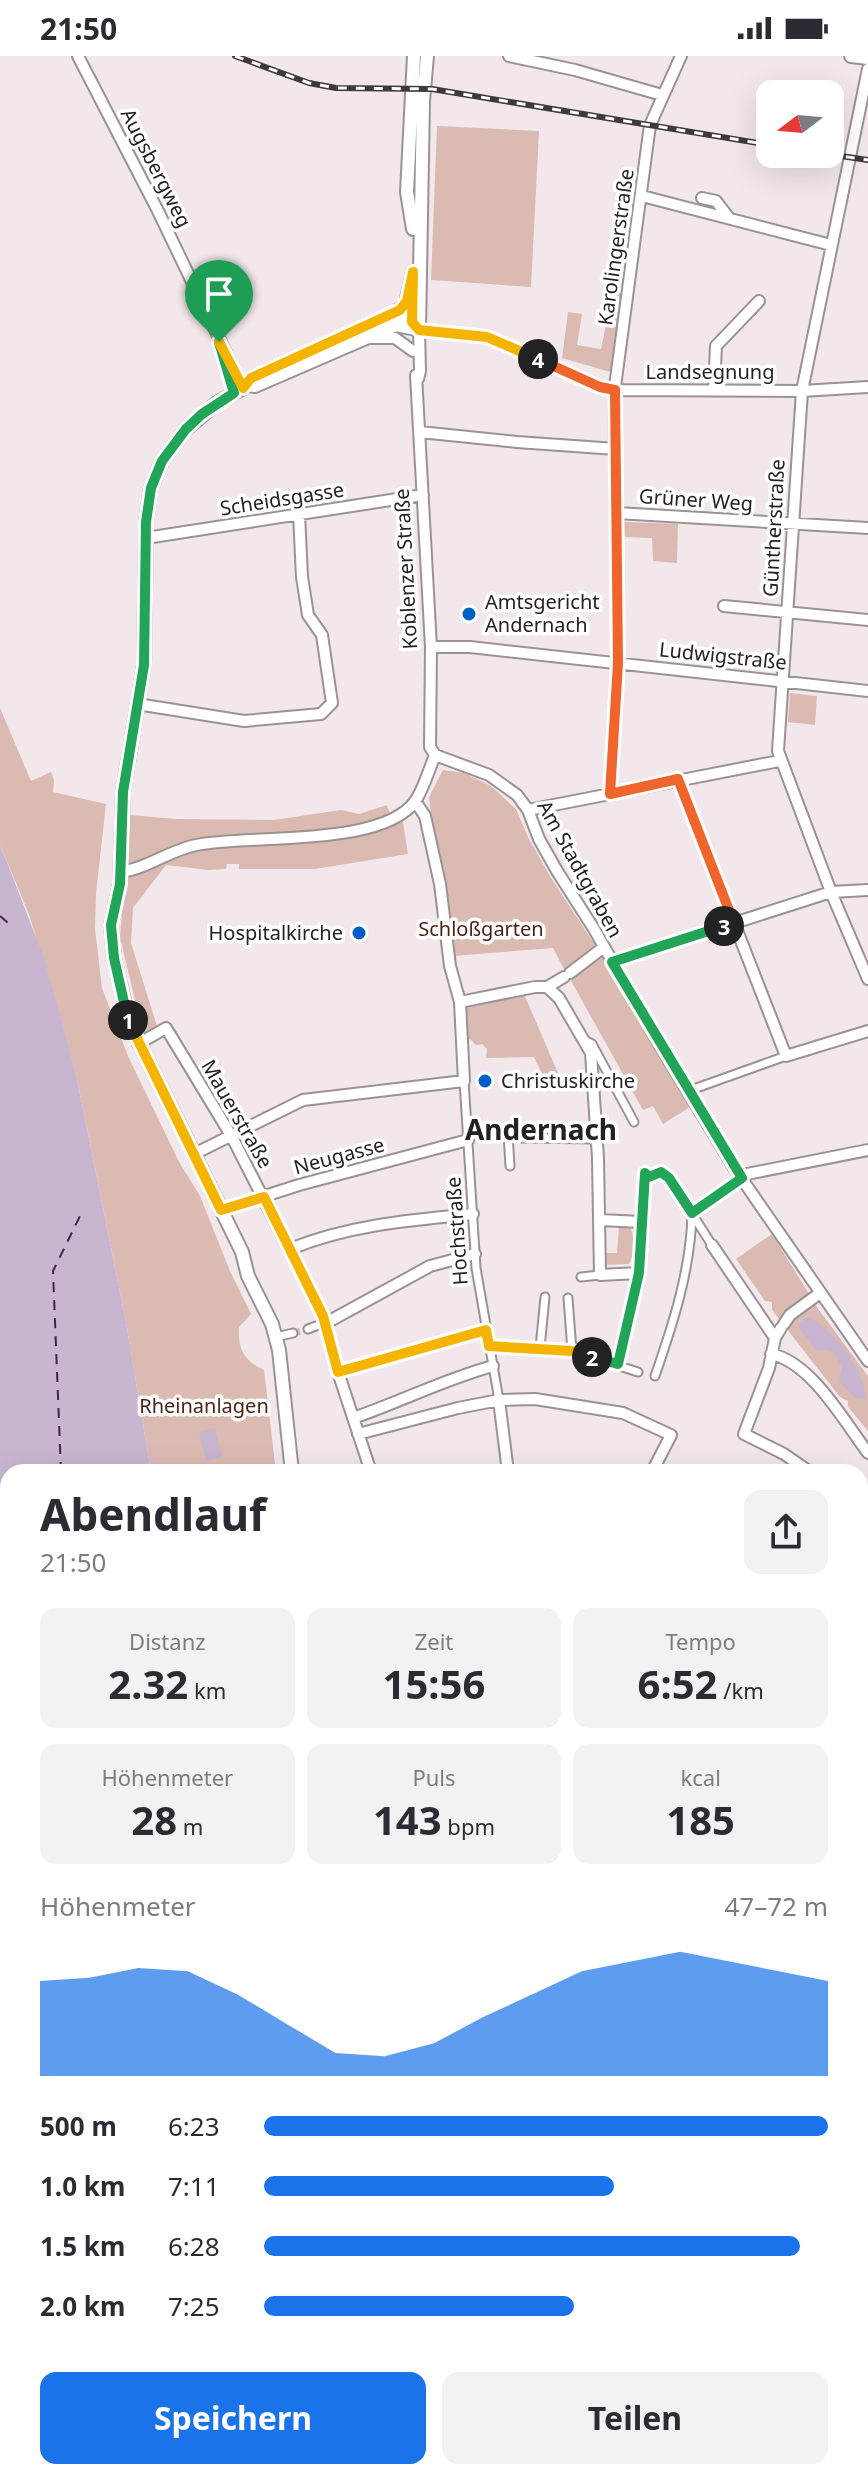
<!DOCTYPE html>
<html lang="de">
<head>
<meta charset="utf-8">
<style>
	:root { --surface:#fff; --page:#f2f2f3; --text:#2b2b33; --muted:#7c7c81; --accent:#1a73e8 }
	body { margin:0; font-family:"Noto Sans",sans-serif; background:var(--page); color:var(--text); height:100vh; display:flex; flex-direction:column; font-size:30px; white-space:nowrap }
	* { box-sizing:border-box; margin:0 }
	p { font-size:26px; color:var(--muted) }
	.icon { flex:none; width:44px; height:44px; fill:none; stroke:currentColor; stroke-width:2; stroke-linecap:round; stroke-linejoin:round }
	.map { position:relative; flex:1; overflow:hidden }
	.details { position:absolute; left:0px; top:1408px; width:868px; height:1016px; display:flex; flex-direction:column; background:var(--surface); border-radius:24px 24px 0 0; box-shadow:0 8px 32px #0002 }
	.details>* { flex:none }
	.needle { width:52px; rotate:254deg }
	.buttons { position:absolute; left:756px; top:24px; display:grid; gap:16px }
	.buttons a { display:grid; place-items:center; width:88px; height:88px; border-radius:16px; background:var(--surface); box-shadow:0 8px 32px #0002; font-size:40px }
	.pin { position:absolute; display:grid; place-items:center; width:68px; height:68px; color:#fff; margin:-82px -34px; border-radius:50% 50% 50% 0; rotate:-45deg; box-shadow:0 0 8px #0007 }
	.pin .icon { rotate:45deg }
	.km { position:absolute; width:40px; height:40px; margin:-20px; border-radius:50%; background:#222; color:#fff; font-size:22px; line-height:40px; text-align:center }
	.round { display:grid; place-items:center; flex:none; width:84px; height:84px; border-radius:16px; background:var(--page) }
	.head { display:flex; align-items:center; justify-content:space-between; height:136px; padding:0 40px }
	h1 { font-size:44px; font-weight:700; line-height:60px }
	.metrics { display:grid; grid-template-columns:repeat(3,1fr); gap:12px; height:136px; padding:8px 40px }
	.metrics div { display:grid; align-content:center; border-radius:16px; background:var(--page); text-align:center }
	.metrics b { font-size:40px; font-weight:700 }
	.metrics small { font-size:22px; font-weight:400 }
	.metrics p { font-size:22px }
	.chart { height:224px; padding:16px 40px }
	.chart p { display:flex; justify-content:space-between }
	.chart svg { width:100%; height:144px; margin-top:8px; fill:var(--accent); opacity:.7 }
	.button { display:flex; gap:16px; margin-top:auto; padding:16px 40px }
	.button a { flex:1; height:92px; border-radius:16px; background:var(--accent); color:#fff; font-size:32px; font-weight:700; line-height:92px; text-align:center }
	.button a+a { background:var(--page); color:var(--text) }
	ul { padding:0 40px; list-style:none; font-size:26px }
	li { display:grid; grid-template-columns:128px 96px 1fr; align-items:center; height:60px }
	li i { height:20px; border-radius:10px; background:var(--accent) }
	.status { display:flex; justify-content:space-between; align-items:center; height:56px; padding:0 40px; background:var(--surface); direction:ltr }
	.status svg { height:22px; fill:currentColor }
	.map>svg:first-child { display:block }
	.green { fill:#dbbab2 }
	.water { fill:#c8b5d0 }
	.lines { fill:none; stroke-linecap:round; stroke-linejoin:round }
	.ferry { stroke:#40254b; stroke-width:2; stroke-dasharray:10 8; stroke-linecap:butt }
	.pedestrian-tunnel { stroke:#c9bfc3; stroke-width:7; stroke-dasharray:7 3.5; stroke-linecap:butt }
	.pedestrian-casing { stroke:#9b9295; stroke-width:11 }
	.minor-casing { stroke:#9b9295; stroke-width:14 }
	.tertiary-casing { stroke:#9b9295; stroke-width:16 }
	.trunk-casing { stroke:#9b9295; stroke-width:20 }
	.pedestrian { stroke:#fff; stroke-width:7 }
	.minor { stroke:#fff; stroke-width:10 }
	.tertiary { stroke:#fff; stroke-width:12 }
	.trunk { stroke:#fff; stroke-width:16 }
	.rail-casing { stroke:#3e393a; stroke-width:6 }
	.rail { stroke:#fff; stroke-width:3; stroke-dasharray:9; stroke-linecap:butt }
	.split-1-casing { stroke:#fff; stroke-width:16 }
	.split-2-casing { stroke:#fff; stroke-width:16 }
	.split-3-casing { stroke:#fff; stroke-width:16 }
	.split-4-casing { stroke:#fff; stroke-width:16 }
	.split-5-casing { stroke:#fff; stroke-width:16 }
	.split-1 { stroke:#22a559; stroke-width:10 }
	.split-2 { stroke:#f5b400; stroke-width:10 }
	.split-3 { stroke:#22a559; stroke-width:10 }
	.split-4 { stroke:#f0652b; stroke-width:10 }
	.split-5 { stroke:#f5b400; stroke-width:10 }
	.poi-dot { fill:#005fc7; stroke:#fff; stroke-width:3 }
	.labels { text-anchor:middle; stroke-width:7; stroke-linejoin:round; paint-order:stroke }
	.street-label { font-size:20px; fill:#252122; stroke:#fff }
	.poi-label { font-size:20px; fill:#252122; stroke:#fff; text-anchor:start }
	.park-label { font-size:20px; fill:#4b1e13; stroke:#fff }
	.district-label { font-size:28px; font-weight:bold; fill:#252122; stroke:#fff }
</style>
</head>
<body>
<div class="status"><b>21:50</b><svg viewBox="0 0 49 12"><path d="M0 12V9h3v3zM5 12V6h3v6zM10 12V3h3v9zM15 12V0h3v12zM26 1h20v11H26zM47 4h2v5h-2z"/></svg></div>
<div class="map">
<svg width="868" height="2424" viewBox="0 0 868 2424">
	<rect width="100%" height="100%" fill="#f2e7eb"/>
	<path class="green" d="M 437,70 L 539,75 L 531,231 L 431,224 Z
		M 613,235 L 625,238 L 614,317 L 562,302 L 568,256 L 582,258 L 577,289 L 601,293 Z
		M 623,466 L 678,468 L 677,507 L 653,505 L 652,482 L 623,481 Z
		M 790,637 L 817,640 L 815,669 L 788,666 Z
		M 0,652 L 31,725 L 51,716 L 54,724 L 53,736 L 106,748 L 96,837 L 95,873 L 102,932 L 128,1000 L 179,1106 L 200,1140 L 230,1215 L 251,1258 L 239,1271 C 238,1293 243,1304 264,1314 L 276,1416 L 151,1416 L 126,1266 L 76,1018 L 30,861 L 0,788 Z
		M 443,714 L 464,717 L 491,730 L 516,753 L 528,781 L 551,822 L 595,889 L 690,1051 L 663,1068 L 653,1050 L 643,1054 L 570,923 L 569,915 L 565,915 L 553,892 L 452,900 L 444,813 L 435,789 L 429,741 Z
		M 387,749 L 392,764 L 402,760 L 408,798 L 315,813 L 239,813 L 239,808 L 227,808 L 226,813 L 209,814 L 166,809 L 133,852 L 131,887 L 157,970 L 143,978 L 120,881 L 130,759 L 176,763 L 274,764 L 341,754 L 359,758 Z
		M 524,938 L 558,1017 L 542,1018 L 534,1001 L 486,1002 L 487,993 L 482,988 L 476,989 L 470,983 L 464,984 L 463,950 Z
		M 629,1169 C 635,1179 635,1197 629,1208 L 605,1209 L 605,1197 L 617,1197 L 619,1170 Z
		M 772,1178 L 819,1254 L 868,1320 L 868,1375 L 848,1351 L 848,1345 L 840,1341 L 772,1254 L 772,1246 L 765,1245 L 736,1203 Z
		M 868,1494 L 868,1617 L 863,1625 L 860,1625 L 860,1503 Z
		M 860,2077 L 868,2078 L 868,2392 L 860,2396 Z
		M 229,2416 L 816,2416 L 815,2424 L 224,2424 Z"/>
	<path class="water" d="M 0,788 L 44,902 L 76,1018 L 126,1266 L 151,1416 L 8,1416 L 8,2416 L 114,2416 L 111,2424 L 0,2424 Z
		M 808,1261 C 832,1272 868,1317 865,1344 L 856,1343 L 839,1325 L 842,1310 L 833,1296 L 815,1293 L 799,1272 L 800,1266 Z
		M 215,1372 L 222,1401 L 206,1405 L 199,1376 Z"/>
	<g class="lines">
		<path class="ferry" d="M 0,860 L 8,867
			M 61,1416 L 53,1215 L 83,1154
			M 0,2392 L 8,2371"/>
		<path class="pedestrian-tunnel" d="M 293,1277 L 308,1273"/>
		<defs>
			<path id="pedestrian" d="M 584,984 L 592,988 L 634,1066
				M 464,1025 L 476,1212 L 499,1344
				M 688,1035 L 786,1000
				M 468,1073 L 490,1074 L 521,1082 L 597,1083
				M 508,1078 L 510,1110
				M 692,1157 L 742,1122
				M 641,1166 L 645,1117 L 649,1121 L 661,1116 L 669,1122 L 712,1189
				M 581,1221 L 600,1219
				M 568,1242 L 572,1295
				M 308,1273 L 316,1270
				M 276,1281 L 293,1277
				M 489,1290 L 572,1295 L 638,1316
				M 540,1292 L 545,1241
				M 655,1320 C 673,1268 691,1213 692,1157"/>
			<path id="minor" d="M 78,0 L 158,155 L 243,332
				M 509,0 L 575,14 L 662,39
				M 868,13 L 802,335 L 778,695 L 831,836 L 868,923
				M 642,140 L 831,189
				M 702,142 L 716,145 L 729,162
				M 371,282 L 395,282 L 413,295
				M 224,303 L 234,337
				M 416,319 L 431,591 L 430,691 L 435,699
				M 418,323 L 420,315 L 419,274 L 487,281 L 600,331 L 615,334 L 802,335 L 868,331
				M 714,333 L 716,290 L 759,245
				M 420,376 L 517,386 L 616,393
				M 617,457 L 868,472
				M 146,482 L 423,439
				M 724,550 L 868,564
				M 431,591 L 470,591 L 868,635
				M 137,648 L 244,665 L 321,658 L 332,647 L 322,579 L 308,559 L 302,521 L 299,458
				M 435,699 L 489,719 L 517,739 L 528,754 L 539,783 L 557,815 L 594,873 L 658,986 L 735,1113 L 868,1305
				M 678,723 L 786,1000 L 868,975
				M 610,738 L 618,607 L 614,338 L 650,69 L 681,0
				M 528,754 L 779,705
				M 121,816 C 146,813 170,794 196,789 C 248,778 384,792 416,744 C 424,731 429,714 435,699
				M 612,906 L 831,836 L 868,834
				M 570,917 L 604,891
				M 547,931 L 564,921
				M 460,946 L 535,931 L 547,931 L 559,942 L 591,997 L 598,1102 L 600,1219 L 639,1217
				M 138,988 L 166,972 L 232,1081 L 323,1260 L 338,1316 L 371,1416
				M 194,1098 L 303,1044 L 464,1025 L 460,946 L 450,910 L 440,828 L 425,760 L 415,745
				M 742,1122 L 747,1118 L 868,1094
				M 221,1154 L 299,1129 L 468,1084
				M 600,1164 L 641,1166 L 639,1217 L 618,1308
				M 712,1189 L 775,1282
				M 290,1193 C 349,1169 410,1164 473,1158
				M 326,1267 L 430,1210 L 475,1198
				M 784,1268 L 790,1259 L 820,1237
				M 781,1272 L 775,1282 L 769,1312 L 744,1378 L 784,1398 L 810,1416
				M 771,1298 C 811,1306 844,1365 868,1397
				M 338,1316 L 486,1274
				M 499,1344 L 508,1416
				M 353,1362 C 400,1346 445,1323 493,1310
				M 358,1378 L 458,1352 L 499,1344 L 535,1343 L 623,1357 L 671,1379 L 652,1416
				M 860,1456 L 868,1470
				M 860,1487 L 868,1481
				M 860,1614 L 868,1597
				M 860,1784 L 868,1796
				M 860,1809 L 868,1801
				M 860,2122 L 868,2122"/>
			<path id="tertiary" d="M 851,0 L 868,2
				M 413,173 L 407,136 L 414,0
				M 394,258 L 406,248 L 413,216
				M 419,274 L 423,45 L 427,0
				M 248,329 L 255,330 L 396,269 L 416,273
				M 292,1416 L 279,1294 L 272,1268 L 248,1220 L 242,1196 L 129,966 L 114,902 L 111,869 L 120,828 L 123,736 L 144,609 L 146,466 L 151,432 L 162,405 L 186,373 L 217,347 L 248,329 L 251,322 L 393,258 L 405,260 L 419,274
				M 860,1755 L 868,1736
				M 148,2424 L 152,2416"/>
			<path id="trunk" d="M 860,2056 L 868,2057
				M 860,2069 L 868,2069
				M 199,2424 L 204,2416
				M 212,2424 L 218,2416"/>
		</defs>
		<use href="#pedestrian" class="pedestrian-casing"/>
		<use href="#minor" class="minor-casing"/>
		<use href="#tertiary" class="tertiary-casing"/>
		<use href="#trunk" class="trunk-casing"/>
		<use href="#pedestrian" class="pedestrian"/>
		<use href="#minor" class="minor"/>
		<use href="#tertiary" class="tertiary"/>
		<use href="#trunk" class="trunk"/>
		<defs>
			<path id="rail" d="M 235,0 L 309,27 L 336,32 L 432,33 L 770,89
				M 828,98 L 868,104
				M 860,1655 L 868,1641
				M 168,2424 L 173,2416"/>
		</defs>
		<use href="#rail" class="rail-casing"/>
		<use href="#rail" class="rail"/>
	</g>
	<g class="lines">
		<defs>
			<path id="split-1" d="M 128,964 L 114,902 L 111,869 L 120,828 L 123,736 L 144,609 L 146,466 L 151,432 L 162,405 L 186,373 L 202,358 L 234,337 L 219,286"/>
			<path id="split-2" d="M 128,964 L 221,1154 L 264,1141 L 323,1260 L 338,1316 L 486,1274 L 489,1290 L 572,1295 L 592,1301"/>
			<path id="split-3" d="M 592,1301 L 618,1308 L 639,1217 L 645,1117 L 649,1121 L 661,1116 L 669,1122 L 692,1157 L 742,1122 L 612,906 L 724,870"/>
			<path id="split-4" d="M 538,303 L 600,331 L 615,334 L 618,607 L 610,738 L 678,723 L 734,867 L 724,870"/>
			<path id="split-5" d="M 219,286 L 243,332 L 251,322 L 400,254 L 407,245 L 413,216 L 412,266 L 419,274 L 487,281 L 538,303"/>
		</defs>
		<use href="#split-1" class="split-1-casing"/>
		<use href="#split-2" class="split-2-casing"/>
		<use href="#split-3" class="split-3-casing"/>
		<use href="#split-4" class="split-4-casing"/>
		<use href="#split-5" class="split-5-casing"/>
		<use href="#split-1" class="split-1"/>
		<use href="#split-2" class="split-2"/>
		<use href="#split-3" class="split-3"/>
		<use href="#split-4" class="split-4"/>
		<use href="#split-5" class="split-5"/>
	</g>
	<g class="poi-dot">
		<circle cx="469" cy="558" r="8"/>
		<circle cx="359" cy="877" r="8"/>
		<circle cx="485" cy="1025" r="8"/>
	</g>
	<g class="labels">
		<g class="street-label">
			<text transform="translate(156 112) rotate(63)" y="7">Augsbergweg</text>
			<text transform="translate(616 191) rotate(-82)" y="7">Karolingerstraße</text>
			<text x="710" y="323">Landsegnung</text>
			<text transform="translate(282 443) rotate(-9)" y="7">Scheidsgasse</text>
			<text transform="translate(696 444) rotate(4)" y="7">Grüner Weg</text>
			<text transform="translate(774 472) rotate(-87)" y="7">Güntherstraße</text>
			<text transform="translate(406 513) rotate(-93)" y="7">Koblenzer Straße</text>
			<text transform="translate(723 600) rotate(6)" y="7">Ludwigstraße</text>
			<text transform="translate(580 813) rotate(61)" y="7">Am Stadtgraben</text>
			<text transform="translate(237 1058) rotate(60)" y="7">Mauerstraße</text>
			<text transform="translate(339 1100) rotate(-15)" y="7">Neugasse</text>
			<text transform="translate(457 1175) rotate(-94)" y="7">Hochstraße</text>
		</g>
		<g class="poi-label">
			<text x="485" y="553">Amtsgericht<tspan x="485" dy="23">Andernach</tspan></text>
			<text x="343" y="884" text-anchor="end">Hospitalkirche</text>
			<text x="501" y="1032">Christuskirche</text>
		</g>
		<g class="park-label">
			<text x="481" y="880">Schloßgarten</text>
			<text x="204" y="1357">Rheinanlagen</text>
		</g>
		<g class="district-label">
			<text x="541" y="1084">Andernach</text>
		</g>
	</g>
</svg>
<div class="buttons">
<a><svg class="needle" viewBox="-14 -14 28 28"><path d="M0-13l5 13h-10z" fill="#e53935"/><path d="M0 13l5-13h-10z" fill="#7c7c81"/></svg></a>
</div>
<div class="pin" style="left:219px;top:286px;background:#1e9e55"><svg class="icon" aria-label="arrive" viewBox="0 0 24 24"><path d="M6 21V4h12l-3 4 3 4H6"/></svg></div>
<b class="km" style="left:128px;top:964px">1</b>
<b class="km" style="left:592px;top:1301px">2</b>
<b class="km" style="left:724px;top:870px">3</b>
<b class="km" style="left:538px;top:303px">4</b>
<section class="details">
<div class="head"><div><h1>Abendlauf</h1><p>21:50</p></div><a class="round"><svg class="icon" aria-label="share" viewBox="0 0 24 24"><path d="M12 15V3M7 8l5-5 5 5M5 13v7h14v-7"/></svg></a></div>
<div class="metrics">
<div><p>Distanz</p><b>2.32<small> km</small></b></div>
<div><p>Zeit</p><b>15:56</b></div>
<div><p>Tempo</p><b>6:52<small> /km</small></b></div>
</div>
<div class="metrics">
<div><p>Höhenmeter</p><b>28<small> m</small></b></div>
<div><p>Puls</p><b>143<small> bpm</small></b></div>
<div><p>kcal</p><b>185</b></div>
</div>
<div class="chart"><p><span>Höhenmeter</span>47–72 m</p>
<svg viewBox="0 0 160 44" preserveAspectRatio="none"><path d="M0 44V15L10 14L20 11L30 12L40 19L50 28L60 37L70 38L80 34L90 26L100 19L110 12L120 9L130 6L140 9L150 12L160 15V44z"/></svg>
</div>
<ul>
<li><b>500 m</b>6:23<i style="width:100%"></i></li>
<li><b>1.0 km</b>7:11<i style="width:62%"></i></li>
<li><b>1.5 km</b>6:28<i style="width:95%"></i></li>
<li><b>2.0 km</b>7:25<i style="width:55%"></i></li>
</ul>
<div class="button"><a>Speichern</a><a>Teilen</a></div>
</section>
</div>
</body>
</html>
